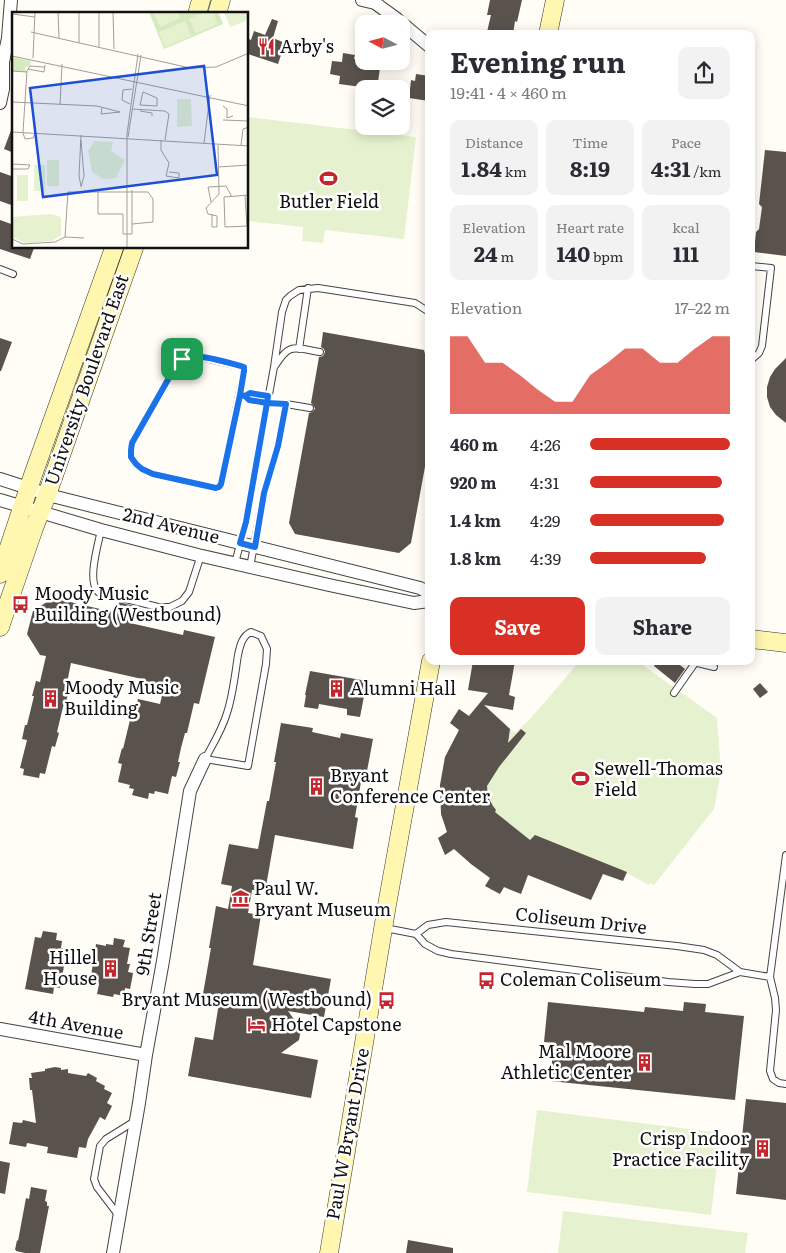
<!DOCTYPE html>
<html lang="en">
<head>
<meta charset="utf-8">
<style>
	:root { --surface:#fff; --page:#f2f2f3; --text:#2b2b33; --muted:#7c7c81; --accent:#d93025 }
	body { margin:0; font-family:Literata,serif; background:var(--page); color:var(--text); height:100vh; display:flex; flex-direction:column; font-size:19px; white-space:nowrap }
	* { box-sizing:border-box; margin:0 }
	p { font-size:16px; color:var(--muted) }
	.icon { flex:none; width:28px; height:28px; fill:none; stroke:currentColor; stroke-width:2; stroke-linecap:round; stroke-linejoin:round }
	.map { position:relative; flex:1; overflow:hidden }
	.details { position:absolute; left:425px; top:30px; width:330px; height:635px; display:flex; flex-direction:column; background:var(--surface); border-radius:10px; box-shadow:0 2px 12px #0003 }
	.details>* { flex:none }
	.needle { width:32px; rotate:277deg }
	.tools { position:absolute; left:355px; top:15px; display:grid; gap:10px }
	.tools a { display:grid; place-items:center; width:55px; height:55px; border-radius:10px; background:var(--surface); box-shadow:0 2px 12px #0003; font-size:25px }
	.pin { position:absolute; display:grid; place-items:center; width:42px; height:42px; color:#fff; margin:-21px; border-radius:10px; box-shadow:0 2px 8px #0006 }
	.round { display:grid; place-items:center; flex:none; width:52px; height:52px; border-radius:10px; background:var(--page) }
	.overview { display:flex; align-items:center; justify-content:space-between; height:85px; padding:0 25px }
	h1 { font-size:28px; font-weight:700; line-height:38px }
	.metrics { display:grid; grid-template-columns:repeat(3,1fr); gap:8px; height:85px; padding:5px 25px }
	.metrics div { display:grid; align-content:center; border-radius:10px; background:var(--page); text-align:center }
	.metrics b { font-size:21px; font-weight:700 }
	.metrics small { font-size:14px; font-weight:400 }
	.metrics p { font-size:14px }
	.chart { height:140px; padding:10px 25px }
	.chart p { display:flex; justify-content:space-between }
	.chart svg { width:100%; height:90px; margin-top:5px; fill:var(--accent); opacity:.7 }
	.button { display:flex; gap:10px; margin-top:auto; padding:10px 25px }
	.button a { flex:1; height:58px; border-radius:10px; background:var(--accent); color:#fff; font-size:20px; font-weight:700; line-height:58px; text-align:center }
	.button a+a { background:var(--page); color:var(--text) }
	ul { padding:0 25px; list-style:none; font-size:16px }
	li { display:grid; grid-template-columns:80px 60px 1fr; align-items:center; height:38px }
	li i { height:12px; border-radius:6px; background:var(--accent) }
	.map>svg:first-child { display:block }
	.pitch { fill:#e6f2cf }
	.building { fill:#5a524d }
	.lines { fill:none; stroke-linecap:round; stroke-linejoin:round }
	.lane-casing { stroke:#444; stroke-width:8 }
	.street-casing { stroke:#444; stroke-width:14 }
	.secondary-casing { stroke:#333; stroke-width:19 }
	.lane { stroke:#fff; stroke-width:6 }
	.street { stroke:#fff; stroke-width:12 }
	.secondary { stroke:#fff6b0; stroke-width:18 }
	.route-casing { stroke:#fff; stroke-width:10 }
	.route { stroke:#1a73e8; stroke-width:6 }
	.labels { text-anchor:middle; stroke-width:5; stroke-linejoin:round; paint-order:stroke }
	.poi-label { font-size:18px; fill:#111; stroke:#fff; text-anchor:start }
	.street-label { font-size:18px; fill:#111; stroke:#fff }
	.inset-road { fill:none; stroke:#a09f9a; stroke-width:1 }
	.view { fill:#1d4ed8; fill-opacity:0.15; stroke:#1d4ed8; stroke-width:2.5 }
	.inset-edge { fill:none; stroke:#111; stroke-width:2.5 }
</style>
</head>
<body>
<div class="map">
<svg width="786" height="1253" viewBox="0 0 786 1253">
	<rect width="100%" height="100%" fill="#fffdf5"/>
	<path class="pitch" d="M 248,117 L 416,137 L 404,239 L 325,230 L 323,243 L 302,241 L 303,227 L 248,221 Z
		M 580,661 L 637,661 L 717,718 L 721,772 L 714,809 L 654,885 L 650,883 L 649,885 L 627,873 L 623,881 L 603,874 L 591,900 L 528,875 L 521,894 L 504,888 L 500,894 L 485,886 L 490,878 L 471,864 L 455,849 L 445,855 L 438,838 L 447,832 L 441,814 L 440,785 L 445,757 L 459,730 L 450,723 L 459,709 L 469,716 L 481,701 L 515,733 L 531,718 Z
		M 537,1110 L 721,1133 L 711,1215 L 527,1192 Z
		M 563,1211 L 748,1233 L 745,1253 L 558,1253 Z"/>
	<path class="building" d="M 490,0 L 522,0 L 517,22 L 515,21 L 513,34 L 497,34 L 487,32 L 491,15 L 487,15 Z
		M 272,19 L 278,21 L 273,38 L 285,43 L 278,64 L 248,54 L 248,44 L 249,39 L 251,40 L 254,31 L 265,35 Z
		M 343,53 L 355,55 L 354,59 L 364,60 L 364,61 L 381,61 L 377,89 L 339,84 L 340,76 L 330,74 L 332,61 L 342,62 Z
		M 416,74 L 429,76 L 429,101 L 409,98 L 411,80 L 415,81 Z
		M 13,125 L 14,125 L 14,153 L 4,149 Z
		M 765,150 L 786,152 L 786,256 L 754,252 L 756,232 L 759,229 L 762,207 L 759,204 Z
		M 0,172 L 14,177 L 14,206 L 0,201 Z
		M 0,220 L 14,225 L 14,248 L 34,248 L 30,259 L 0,249 Z
		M 323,332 L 424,350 L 425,354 L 429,356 L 429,445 L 411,543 L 399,553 L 295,534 L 289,523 L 309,413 L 312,412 L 315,409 L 314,406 L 311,403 L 319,357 L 323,356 L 325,352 L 324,349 L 321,347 Z
		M 0,338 L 12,342 L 1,371 L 0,371 Z
		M 786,358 L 786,423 L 776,415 L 770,407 L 767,397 L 767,387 L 770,377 L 775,369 Z
		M 53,598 L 117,613 L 119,602 L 134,606 L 130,623 L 183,635 L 184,630 L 215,637 L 199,704 L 194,703 L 187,733 L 185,733 L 181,748 L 178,762 L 180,762 L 176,777 L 172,776 L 168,794 L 155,791 L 154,794 L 149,793 L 148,799 L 132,795 L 134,789 L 129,788 L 130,785 L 118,782 L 122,764 L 118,763 L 122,748 L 123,749 L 130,720 L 128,719 L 132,705 L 136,706 L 138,699 L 160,704 L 164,687 L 141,681 L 142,679 L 71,663 L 66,688 L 69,689 L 66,703 L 64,703 L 57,732 L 59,733 L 55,747 L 52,746 L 45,774 L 40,773 L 39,778 L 23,775 L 24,769 L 20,768 L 27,740 L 22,739 L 25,725 L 27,725 L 34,696 L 32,696 L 36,681 L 40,682 L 46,656 L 40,655 L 27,634 L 33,611 Z
		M 473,661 L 515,661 L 509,695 L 515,697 L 513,710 L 484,705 L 510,729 L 508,743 L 521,729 L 526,733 L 499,767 L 487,786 L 488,797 L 493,806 L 496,810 L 495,812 L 530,840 L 535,835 L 627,872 L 623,881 L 603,874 L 591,900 L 528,875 L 521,894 L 504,887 L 500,894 L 485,886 L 490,878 L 471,864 L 454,849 L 445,855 L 438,838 L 447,832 L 441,814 L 440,785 L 445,757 L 459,730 L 450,723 L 459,709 L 469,716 L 488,693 L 468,690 Z
		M 658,661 L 675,661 L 685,669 L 675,683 L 654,666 Z
		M 310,671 L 367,681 L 360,717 L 347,715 L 347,709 L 319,704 L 318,709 L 304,707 L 306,695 L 305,695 Z
		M 760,683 L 768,692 L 760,698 L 753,689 Z
		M 281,723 L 313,728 L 312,732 L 340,738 L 341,733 L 373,739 L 367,771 L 363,770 L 355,817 L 358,818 L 353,849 L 275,835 L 265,892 L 252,890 L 250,902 L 248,913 L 261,915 L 253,965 L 331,979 L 324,1017 L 288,1011 L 301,1029 L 299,1040 L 281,1053 L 318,1060 L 311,1098 L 188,1076 L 195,1037 L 213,1040 L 220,997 L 203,994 L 211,948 L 209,948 L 216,906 L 228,909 L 232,886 L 221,884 L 229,844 L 258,849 L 267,801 L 269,801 L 276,762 L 274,762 Z
		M 43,931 L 57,933 L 56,940 L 62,941 L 61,948 L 67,950 L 60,988 L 54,987 L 53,994 L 25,989 L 35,937 L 41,938 Z
		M 114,938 L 125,940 L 123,947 L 130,948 L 127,964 L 130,964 L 128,972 L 133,973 L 132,979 L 130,989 L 125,988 L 124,996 L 114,994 L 113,997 L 97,994 L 99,984 L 90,982 L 96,944 L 106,946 L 106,944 L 113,945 Z
		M 548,1002 L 644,1012 L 645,1007 L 683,1011 L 684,1002 L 706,1004 L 705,1012 L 744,1016 L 735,1100 L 550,1081 L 554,1043 L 544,1042 Z
		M 55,1067 L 61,1068 L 61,1070 L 68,1069 L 68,1073 L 86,1076 L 88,1073 L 97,1078 L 96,1081 L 105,1086 L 104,1089 L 112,1093 L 107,1103 L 112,1106 L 105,1120 L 100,1117 L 88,1139 L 86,1148 L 79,1147 L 77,1158 L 47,1153 L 48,1147 L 27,1143 L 26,1147 L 9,1144 L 13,1122 L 22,1123 L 23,1120 L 36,1123 L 32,1090 L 30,1090 L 29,1078 L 32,1078 L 31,1073 L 45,1071 L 45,1069 Z
		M 746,1099 L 786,1103 L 786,1200 L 736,1194 Z
		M 0,1161 L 10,1163 L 5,1194 L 0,1193 Z
		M 31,1187 L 47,1190 L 45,1201 L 47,1202 L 47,1206 L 49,1206 L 40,1253 L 25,1253 L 16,1251 L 16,1250 L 15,1250 L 17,1240 L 18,1241 L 26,1198 L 29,1199 Z
		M 408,1240 L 453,1248 L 453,1253 L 406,1253 Z"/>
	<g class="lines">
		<defs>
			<path id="lane" d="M 751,266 L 771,268 L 762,346 L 759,353 L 751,360
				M 0,269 L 13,274
				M 299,349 L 308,288
				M 429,351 L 429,350
				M 188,356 L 196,356 L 244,367 L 244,371 L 221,484 L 219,487 L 216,488 L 153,474 L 142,469 L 136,464 L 131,457 L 131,450 L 132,443 L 178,363 Z
				M 275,366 C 290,342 294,348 320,352
				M 243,395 L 250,393 L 268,396
				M 245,396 C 252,404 276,403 286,404
				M 101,530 C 98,545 87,581 98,592 L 158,607 L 170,607 L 182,601 L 189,592 L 201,555
				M 235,563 L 245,526 L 274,367 L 282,312 L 286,300 L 290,296 L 299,290 L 318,288 L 415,303 L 429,312
				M 250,567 L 264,493 L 278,446 L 286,404 L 310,408
				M 251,632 L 261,636 L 267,649 L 266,664 L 248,766 L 205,759 C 213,744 222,730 227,713 C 233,695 235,674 238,655 C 240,646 242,636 251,632 Z
				M 689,661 L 714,667
				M 674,693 L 695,663
				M 786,855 L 770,977 L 775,998 L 776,1010 L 770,1071 L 773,1079 L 779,1083 L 786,1084
				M 385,928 L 416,934 L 425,944 L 438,951 L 451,954 L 668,982 L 695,984 L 708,984 L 740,972 L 770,977
				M 416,934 L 428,925 L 446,922 L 677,946 L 704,950 L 717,955 L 740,972
				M 119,1216 L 97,1187 L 94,1179 L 100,1146 L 106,1139 L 135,1121"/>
			<path id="street" d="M 362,0 L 375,3 L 397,19 L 429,46
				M 0,103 L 3,89 L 3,62 L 8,38 L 11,0
				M 0,479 L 56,497 L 420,588 L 429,593
				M 0,500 L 101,530 L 198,555 L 329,585 L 414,603 L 429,601
				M 0,1029 L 146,1055
				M 113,1253 L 139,1103 L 146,1055 L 163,961 L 190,791 L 205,759"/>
			<path id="secondary" d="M 197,14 L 201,0
				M 217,14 L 221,0
				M 548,34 L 555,0
				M 0,574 L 33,475 L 114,248
				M 0,627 L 34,528 L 47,495 L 134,248
				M 751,639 L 786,643
				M 329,1253 L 387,905 L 431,661"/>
		</defs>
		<use href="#lane" class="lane-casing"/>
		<use href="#street" class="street-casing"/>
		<use href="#secondary" class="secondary-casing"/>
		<use href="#lane" class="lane"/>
		<use href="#street" class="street"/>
		<use href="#secondary" class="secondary"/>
	</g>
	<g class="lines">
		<defs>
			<path id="route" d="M 182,359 L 178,362 L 132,443 L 131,450 L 131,457 L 136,464 L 142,469 L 153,474 L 216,488 L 219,487 L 221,484 L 240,395 L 245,396 L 249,400 L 267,403 L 246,522 L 240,543 L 255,547 L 264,493 L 278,446 L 286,404 L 267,403 L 268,396 L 250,393 L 245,396 L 240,395 L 244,371 L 244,367 L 241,366 C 225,362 197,352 182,359"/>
		</defs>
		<use href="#route" class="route-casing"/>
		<use href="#route" class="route"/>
	</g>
	<defs>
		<symbol id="restaurant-bare" viewBox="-9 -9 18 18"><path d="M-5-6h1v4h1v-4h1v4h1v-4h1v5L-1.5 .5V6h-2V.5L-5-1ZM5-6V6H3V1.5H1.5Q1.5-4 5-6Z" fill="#c4262e" stroke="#fff" stroke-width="2.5" paint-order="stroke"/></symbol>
		<symbol id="stadium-bare" viewBox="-9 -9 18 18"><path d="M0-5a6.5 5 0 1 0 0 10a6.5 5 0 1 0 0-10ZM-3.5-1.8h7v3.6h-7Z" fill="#c4262e" stroke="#fff" stroke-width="2.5" paint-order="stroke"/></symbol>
		<symbol id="bus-bare" viewBox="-9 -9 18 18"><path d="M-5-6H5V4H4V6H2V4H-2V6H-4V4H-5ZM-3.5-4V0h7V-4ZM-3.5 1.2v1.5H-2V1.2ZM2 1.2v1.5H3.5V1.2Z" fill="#c4262e" stroke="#fff" stroke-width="2.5" paint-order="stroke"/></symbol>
		<symbol id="building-bare" viewBox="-9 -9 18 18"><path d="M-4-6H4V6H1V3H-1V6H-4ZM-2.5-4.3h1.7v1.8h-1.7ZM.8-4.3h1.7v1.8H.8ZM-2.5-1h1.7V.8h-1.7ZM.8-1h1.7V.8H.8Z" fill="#c4262e" stroke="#fff" stroke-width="2.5" paint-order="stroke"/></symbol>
		<symbol id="museum-bare" viewBox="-9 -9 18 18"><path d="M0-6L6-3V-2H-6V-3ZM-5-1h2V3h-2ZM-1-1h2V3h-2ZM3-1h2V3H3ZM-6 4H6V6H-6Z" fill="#c4262e" stroke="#fff" stroke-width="2.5" paint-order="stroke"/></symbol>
		<symbol id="hotel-bare" viewBox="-9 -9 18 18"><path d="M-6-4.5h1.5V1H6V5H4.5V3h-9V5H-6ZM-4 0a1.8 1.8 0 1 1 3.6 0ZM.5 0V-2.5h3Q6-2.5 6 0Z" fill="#c4262e" stroke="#fff" stroke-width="2.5" paint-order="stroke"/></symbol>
	</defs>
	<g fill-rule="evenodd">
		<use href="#restaurant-bare" x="254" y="34" width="25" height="25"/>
		<use href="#stadium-bare" x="316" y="166" width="25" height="25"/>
		<use href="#bus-bare" x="8" y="592" width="25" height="25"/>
		<use href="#building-bare" x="324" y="676" width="25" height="25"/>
		<use href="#building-bare" x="38" y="686" width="25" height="25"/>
		<use href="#stadium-bare" x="568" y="766" width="25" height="25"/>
		<use href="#building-bare" x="304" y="774" width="25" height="25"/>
		<use href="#museum-bare" x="228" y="886" width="25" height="25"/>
		<use href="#building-bare" x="98" y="956" width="25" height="25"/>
		<use href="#bus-bare" x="474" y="968" width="25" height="25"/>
		<use href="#bus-bare" x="374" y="988" width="25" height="25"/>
		<use href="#hotel-bare" x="244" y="1012" width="25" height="25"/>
		<use href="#building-bare" x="632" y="1050" width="25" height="25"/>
		<use href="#building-bare" x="750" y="1136" width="25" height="25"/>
	</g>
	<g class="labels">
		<g class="poi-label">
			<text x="280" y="53">Arby's</text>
			<text x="329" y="208" text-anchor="middle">Butler Field</text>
			<text x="34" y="600">Moody Music<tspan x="34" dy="21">Building (Westbound)</tspan></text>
			<text x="64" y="694">Moody Music<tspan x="64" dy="21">Building</tspan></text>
			<text x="350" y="695">Alumni Hall</text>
			<text x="594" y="775">Sewell-Thomas<tspan x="594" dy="21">Field</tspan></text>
			<text x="330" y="782">Bryant<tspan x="330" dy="21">Conference Center</tspan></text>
			<text x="254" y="895">Paul W.<tspan x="254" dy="21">Bryant Museum</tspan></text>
			<text x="97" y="964" text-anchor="end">Hillel<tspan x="97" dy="21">House</tspan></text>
			<text x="500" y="986">Coleman Coliseum</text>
			<text x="372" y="1006" text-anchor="end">Bryant Museum (Westbound)</text>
			<text x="271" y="1031">Hotel Capstone</text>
			<text x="631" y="1058" text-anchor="end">Mal Moore<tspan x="631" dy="21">Athletic Center</tspan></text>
			<text x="749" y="1145" text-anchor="end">Crisp Indoor<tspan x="749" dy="21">Practice Facility</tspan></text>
		</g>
		<g class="street-label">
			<text transform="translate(87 380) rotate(-71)" y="6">University Boulevard East</text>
			<text transform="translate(171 526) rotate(14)" y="6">2nd Avenue</text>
			<text transform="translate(581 921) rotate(6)" y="6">Coliseum Drive</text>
			<text transform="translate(149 934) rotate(-81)" y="6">9th Street</text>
			<text transform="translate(76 1025) rotate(10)" y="6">4th Avenue</text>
			<text transform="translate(348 1134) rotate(-80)" y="6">Paul W Bryant Drive</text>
		</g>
	</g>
	<g transform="translate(12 12)">
		<rect width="236" height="236" fill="#fffdf5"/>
		<path d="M 137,0 L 206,0 L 211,12 L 152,37 ZM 0,45 L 19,49 L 18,54 L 13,55 L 14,60 L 0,59 Z" fill="#d5ebbd"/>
		<path d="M 141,0 L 166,0 L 168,6 L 148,15 ZM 193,0 L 201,0 L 206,12 L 184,21 L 177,7 ZM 212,0 L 236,0 L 236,8 L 218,15 ZM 173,9 L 179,24 L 153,35 L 147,20 ZM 165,87 L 179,87 L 180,114 L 165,115 ZM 83,129 L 101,130 L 99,139 L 113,148 L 104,166 L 91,167 L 80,160 L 76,139 ZM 35,148 L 47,148 L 47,174 L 35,174 ZM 22,153 L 33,153 L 33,179 L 22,179 ZM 5,163 L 16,163 L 16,189 L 5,189 ZM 39,202 L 49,205 L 49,223 L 39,229 L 13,231 L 0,225 L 0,205 Z" fill="#e6f2cf"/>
		<path class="inset-road" d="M 46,0 L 47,26M 67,0 L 67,31M 101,0 L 102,37M 0,2 L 23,5M 19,20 L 178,56 L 204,55 L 237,41M 87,35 L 87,0M 0,44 L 237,94M 21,46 L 23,0M 16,57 L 32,60 L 33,53M 0,59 L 15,60M 131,80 L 145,86 L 145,94 L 128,93 ZM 0,90 L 85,94 L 108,100M 118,92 L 110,88 L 111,78 L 120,77M 48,93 L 50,52M 211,94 L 215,97 L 215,106 L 221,104M 90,96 L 89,102 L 108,100M 120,97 L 153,99 L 157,102M 128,99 L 140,101 L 140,104M 211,108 L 237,109M 0,120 L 237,134M 11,120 L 15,59 L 18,54 L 32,55M 11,121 L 13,127 L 21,126 L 23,121M 116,125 L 129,43M 69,128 L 72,164 L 69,175M 149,128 L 149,138 L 157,151 L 154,164 L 167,166 L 167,161 L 157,160M 153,128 L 157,102M 192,131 L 198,83M 229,133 L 231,117 L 237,115M 0,152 L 18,153 L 16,157 L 0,157M 206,155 L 237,153M 69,174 L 67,164 L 69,123M 86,178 L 86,202 L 111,202 L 111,222 L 120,222 L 120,178M 237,183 L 212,185 L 213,215 L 237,214M 233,184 L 235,214M 199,190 L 196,175 L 214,174 L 220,185M 200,202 L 200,215 L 205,215 L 205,204 L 196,202 L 194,196 L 207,182 L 206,133M 53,225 L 56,180 L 136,180 L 141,187 L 141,210 L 120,212M 0,227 L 11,232 L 43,230 L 53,225 L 72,226M 115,236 L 115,122 L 126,42"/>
		<path class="view" d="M 192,54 L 205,163 L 31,185 L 18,76 Z"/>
		<rect width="236" height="236" class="inset-edge"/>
	</g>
</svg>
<div class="tools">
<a><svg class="needle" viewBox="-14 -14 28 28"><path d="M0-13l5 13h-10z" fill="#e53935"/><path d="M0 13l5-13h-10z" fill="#7c7c81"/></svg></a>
<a><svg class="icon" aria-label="layers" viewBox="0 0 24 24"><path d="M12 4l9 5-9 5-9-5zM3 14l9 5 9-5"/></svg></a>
</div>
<div class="pin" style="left:182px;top:359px;background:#1e9e55"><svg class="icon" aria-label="arrive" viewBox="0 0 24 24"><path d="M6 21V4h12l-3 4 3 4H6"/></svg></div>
<section class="details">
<div class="overview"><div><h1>Evening run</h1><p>19:41 · 4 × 460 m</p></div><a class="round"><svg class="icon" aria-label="share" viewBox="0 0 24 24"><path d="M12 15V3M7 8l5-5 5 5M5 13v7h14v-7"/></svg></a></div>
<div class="metrics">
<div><p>Distance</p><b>1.84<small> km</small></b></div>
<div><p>Time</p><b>8:19</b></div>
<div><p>Pace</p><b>4:31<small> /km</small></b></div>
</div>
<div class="metrics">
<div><p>Elevation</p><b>24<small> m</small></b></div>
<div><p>Heart rate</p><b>140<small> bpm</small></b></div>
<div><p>kcal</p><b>111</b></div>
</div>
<div class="chart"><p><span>Elevation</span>17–22 m</p>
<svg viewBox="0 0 160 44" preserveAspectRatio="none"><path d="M0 44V6L10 6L20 19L30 19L40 25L50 32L60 38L70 38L80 25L90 19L100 12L110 12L120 19L130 19L140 12L150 6L160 6V44z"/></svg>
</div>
<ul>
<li><b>460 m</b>4:26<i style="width:100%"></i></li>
<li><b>920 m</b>4:31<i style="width:94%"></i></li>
<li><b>1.4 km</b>4:29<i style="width:96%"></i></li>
<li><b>1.8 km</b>4:39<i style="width:83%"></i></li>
</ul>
<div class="button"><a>Save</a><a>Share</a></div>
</section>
</div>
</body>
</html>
